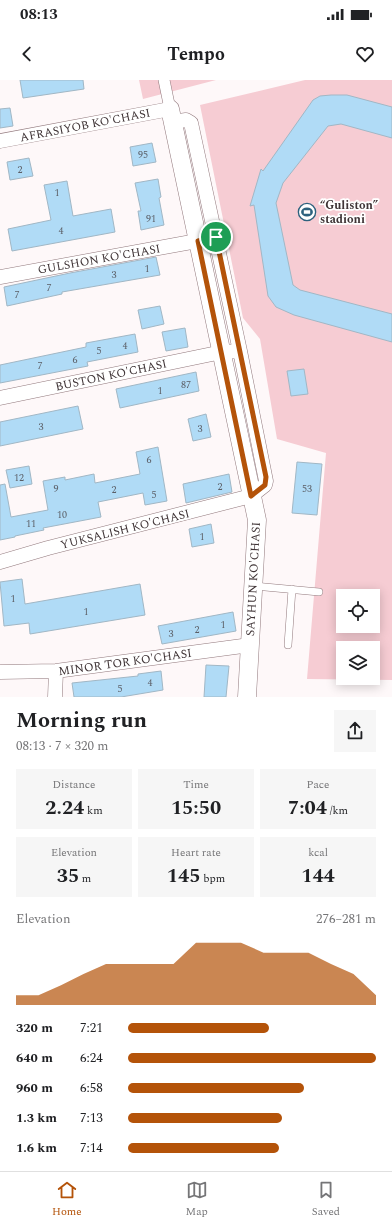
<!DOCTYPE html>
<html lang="en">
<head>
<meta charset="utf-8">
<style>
	:root { --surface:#fff; --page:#f6f6f6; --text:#202124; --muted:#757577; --line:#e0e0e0; --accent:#b45309 }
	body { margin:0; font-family:Spectral,serif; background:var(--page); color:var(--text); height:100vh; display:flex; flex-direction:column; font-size:15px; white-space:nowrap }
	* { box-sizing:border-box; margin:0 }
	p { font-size:13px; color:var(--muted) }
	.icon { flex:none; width:22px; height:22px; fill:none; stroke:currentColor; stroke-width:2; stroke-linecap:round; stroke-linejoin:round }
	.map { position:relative; height:617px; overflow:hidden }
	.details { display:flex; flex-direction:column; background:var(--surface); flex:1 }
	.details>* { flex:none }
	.buttons { position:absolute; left:336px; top:509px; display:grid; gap:8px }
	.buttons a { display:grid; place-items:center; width:44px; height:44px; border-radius:0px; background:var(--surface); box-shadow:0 2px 10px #0003; font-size:20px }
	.pin { position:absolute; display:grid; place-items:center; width:34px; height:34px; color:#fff; margin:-17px; border:2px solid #fff; border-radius:50%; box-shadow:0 1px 4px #0007 }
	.round { display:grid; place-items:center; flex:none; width:42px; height:42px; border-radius:0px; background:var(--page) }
	.summary { display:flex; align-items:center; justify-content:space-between; height:68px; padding:0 16px }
	h1 { font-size:22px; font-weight:700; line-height:30px }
	.stats { display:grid; grid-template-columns:repeat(3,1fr); gap:6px; height:68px; padding:4px 16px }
	.stats div { display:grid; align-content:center; border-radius:0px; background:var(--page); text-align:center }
	.stats b { font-size:20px; font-weight:700 }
	.stats small { font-size:11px; font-weight:400 }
	.stats p { font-size:11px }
	.chart { height:112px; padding:8px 16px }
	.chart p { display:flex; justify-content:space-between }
	.chart svg { width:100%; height:72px; margin-top:4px; fill:var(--accent); opacity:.7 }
	ul { padding:0 16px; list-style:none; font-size:13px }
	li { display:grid; grid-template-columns:64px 48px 1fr; align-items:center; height:30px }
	li i { height:10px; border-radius:5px; background:var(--accent) }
	.status { display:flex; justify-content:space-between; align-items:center; height:28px; padding:0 20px; background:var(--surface); direction:ltr }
	.status svg { height:11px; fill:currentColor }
	header { display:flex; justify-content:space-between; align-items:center; height:52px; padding:0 16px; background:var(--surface); font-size:18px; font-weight:700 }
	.menu { display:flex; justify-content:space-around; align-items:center; height:56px; border-top:1px solid var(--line); background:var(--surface); font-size:11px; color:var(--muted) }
	.menu a { display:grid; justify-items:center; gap:2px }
	.menu .on { color:var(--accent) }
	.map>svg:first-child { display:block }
	.green { fill:#f6ccd3; fill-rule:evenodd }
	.building { fill:#b0dbf6; stroke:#a1b7c5 }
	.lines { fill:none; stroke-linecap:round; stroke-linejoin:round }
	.service-casing { stroke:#92797d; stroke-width:8 }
	.pedestrian-casing { stroke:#92797d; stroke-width:12 }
	.minor-casing { stroke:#92797d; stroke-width:15 }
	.tertiary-casing { stroke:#92797d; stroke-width:19 }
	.service { stroke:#fff; stroke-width:7 }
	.pedestrian { stroke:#fff; stroke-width:11 }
	.minor { stroke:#fff; stroke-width:14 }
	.tertiary { stroke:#fff; stroke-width:18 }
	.route-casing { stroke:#fff; stroke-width:8 }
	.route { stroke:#b45309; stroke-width:5 }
	.labels { text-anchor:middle; stroke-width:3.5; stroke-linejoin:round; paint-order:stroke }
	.number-label { font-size:10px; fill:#5b5e66 }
	.street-label { font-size:12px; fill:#3f3436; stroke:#fff }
	.poi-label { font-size:12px; font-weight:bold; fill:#3f3436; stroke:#fff; text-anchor:start }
</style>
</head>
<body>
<div class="status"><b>08:13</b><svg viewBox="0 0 49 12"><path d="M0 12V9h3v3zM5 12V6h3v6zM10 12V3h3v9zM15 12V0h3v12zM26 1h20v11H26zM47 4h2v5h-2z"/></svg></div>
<header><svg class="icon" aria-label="back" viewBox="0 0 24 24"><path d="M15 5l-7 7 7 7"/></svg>Tempo<svg class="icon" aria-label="heart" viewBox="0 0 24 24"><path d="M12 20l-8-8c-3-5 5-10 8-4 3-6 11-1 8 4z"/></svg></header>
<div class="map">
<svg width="392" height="617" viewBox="0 0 392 617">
	<rect width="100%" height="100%" fill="#fef8f9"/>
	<path class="green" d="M 139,0 L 216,0 L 143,19 Z
		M 305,0 L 392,0 L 392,600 L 307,599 L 326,373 L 277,359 L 260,259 L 243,238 L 200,25 ZM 343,516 L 373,516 L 373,546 L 343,546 ZM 343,568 L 373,568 L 373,598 L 343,598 Z"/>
	<path class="building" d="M 20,0 L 83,0 L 84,9 L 23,18 Z
		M 331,15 L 347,15 L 392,27 L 392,58 L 341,44 L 328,46 L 283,103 L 276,123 L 293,205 L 300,210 L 392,234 L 392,262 L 294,235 L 276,227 L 268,216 L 254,125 L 250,126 L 261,89 L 263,91 L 313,20 L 320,16 Z
		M 10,28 L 13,46 L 0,48 L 0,29 Z
		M 152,63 L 156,82 L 133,86 L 130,67 Z
		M 29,78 L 33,96 L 10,100 L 7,82 Z
		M 158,99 L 161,117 L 159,118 L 164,145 L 141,150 L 138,131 L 141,131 L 135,103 Z
		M 67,101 L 73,136 L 111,129 L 115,152 L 12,171 L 8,149 L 51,140 L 44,105 Z
		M 156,177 L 160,195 L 62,212 L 62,214 L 7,226 L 4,207 L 70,193 Z
		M 160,226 L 164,244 L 142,249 L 138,230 Z
		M 185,248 L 188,267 L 166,271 L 162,252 Z
		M 135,254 L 138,272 L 87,282 L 88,286 L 0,303 L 0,285 L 86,267 L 86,263 Z
		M 304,289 L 308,314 L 291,316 L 287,291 Z
		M 196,292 L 199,311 L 120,328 L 116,309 Z
		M 78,326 L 83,349 L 0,366 L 0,342 Z
		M 206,334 L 211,357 L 193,361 L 188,339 Z
		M 158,367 L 167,421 L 145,425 L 143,413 L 98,422 L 101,437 L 43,448 L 44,450 L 15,456 L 15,457 L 0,460 L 0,405 L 5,404 L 11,437 L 48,430 L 43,401 L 65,397 L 65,400 L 94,394 L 95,403 L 140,394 L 136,372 Z
		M 297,382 L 322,384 L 317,435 L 292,433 Z
		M 29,386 L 32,404 L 10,408 L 6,390 Z
		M 229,394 L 232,412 L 186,423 L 183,404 Z
		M 211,444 L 214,463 L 192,467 L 189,449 Z
		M 22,499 L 25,524 L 140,504 L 145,535 L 30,554 L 29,543 L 4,546 L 0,502 Z
		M 233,532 L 236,551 L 162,564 L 158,546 Z
		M 206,585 L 229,586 L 226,617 L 204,617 Z
		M 161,591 L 163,610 L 121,617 L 74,617 L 72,603 L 138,596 L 138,594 Z"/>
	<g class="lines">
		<defs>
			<path id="service" d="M 254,506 L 319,512
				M 288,565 L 292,509"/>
			<path id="pedestrian" d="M 164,0 L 170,29"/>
			<path id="minor" d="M 172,42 L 186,40 L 191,43 L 240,271
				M 0,61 L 170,29
				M 0,197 L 208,159
				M 0,318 L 222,272 L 240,271 L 266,401 L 265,405 L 251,416 L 48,468 L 0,482
				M 0,592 L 56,591 L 250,565
				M 55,617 L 56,591"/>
			<path id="tertiary" d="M 170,29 L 257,440 L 247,617"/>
		</defs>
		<use href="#service" class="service-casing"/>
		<use href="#pedestrian" class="pedestrian-casing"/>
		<use href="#minor" class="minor-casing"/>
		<use href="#tertiary" class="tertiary-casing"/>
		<use href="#service" class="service"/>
		<use href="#pedestrian" class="pedestrian"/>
		<use href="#minor" class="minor"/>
		<use href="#tertiary" class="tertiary"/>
	</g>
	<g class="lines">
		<defs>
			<path id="route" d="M 216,157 L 266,397 L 265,405 L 251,416 L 198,161 Z"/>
		</defs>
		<use href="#route" class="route-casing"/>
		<use href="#route" class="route"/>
	</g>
	<defs>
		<symbol id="stadium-ring" viewBox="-11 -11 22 22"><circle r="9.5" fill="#fff" stroke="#2d617d" stroke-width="1.5"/><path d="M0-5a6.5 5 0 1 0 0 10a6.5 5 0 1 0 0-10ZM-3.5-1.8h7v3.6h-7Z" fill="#2d617d"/></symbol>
	</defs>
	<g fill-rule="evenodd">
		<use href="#stadium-ring" x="297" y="122" width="20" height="20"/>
	</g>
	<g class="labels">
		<g class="number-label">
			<text x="143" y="78">95</text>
			<text x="20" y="93">2</text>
			<text x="57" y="116">1</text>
			<text x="151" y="142">91</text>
			<text x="61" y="154">4</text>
			<text x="147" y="192">1</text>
			<text x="114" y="198">3</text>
			<text x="49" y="211">7</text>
			<text x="17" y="218">7</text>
			<text x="125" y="269">4</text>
			<text x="99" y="274">5</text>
			<text x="75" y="283">6</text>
			<text x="40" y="289">7</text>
			<text x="186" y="308">87</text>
			<text x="160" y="314">1</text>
			<text x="41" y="350">3</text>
			<text x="200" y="352">3</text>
			<text x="149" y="383">6</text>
			<text x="19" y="401">12</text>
			<text x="220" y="410">2</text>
			<text x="56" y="412">9</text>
			<text x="307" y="412">53</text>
			<text x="114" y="413">2</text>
			<text x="154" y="418">5</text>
			<text x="62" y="438">10</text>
			<text x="31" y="447">11</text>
			<text x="202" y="460">1</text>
			<text x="13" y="522">1</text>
			<text x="86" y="535">1</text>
			<text x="223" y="548">1</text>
			<text x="197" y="553">2</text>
			<text x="171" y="557">3</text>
			<text x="150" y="606">4</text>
			<text x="120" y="612">5</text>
		</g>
		<g class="street-label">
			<text transform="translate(85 45) rotate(-11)" y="4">AFRASIYOB KO'CHASI</text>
			<text transform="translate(99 179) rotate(-10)" y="4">GULSHON KO'CHASI</text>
			<text transform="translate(111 295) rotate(-12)" y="4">BUSTON KO'CHASI</text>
			<text transform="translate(125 449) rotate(-14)" y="4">YUKSALISH KO'CHASI</text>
			<text transform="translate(253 499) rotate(-87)" y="4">SAYHUN KO'CHASI</text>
			<text transform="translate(125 582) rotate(-8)" y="4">MINOR TOR KO'CHASI</text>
		</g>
		<g class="poi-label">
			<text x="320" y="129">“Guliston”<tspan x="320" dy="14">stadioni</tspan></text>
		</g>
	</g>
</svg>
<div class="buttons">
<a><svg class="icon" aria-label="locate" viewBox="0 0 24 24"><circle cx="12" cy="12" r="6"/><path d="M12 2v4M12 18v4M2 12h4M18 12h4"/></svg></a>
<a><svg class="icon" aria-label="layers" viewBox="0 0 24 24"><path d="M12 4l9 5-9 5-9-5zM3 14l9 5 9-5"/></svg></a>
</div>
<div class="pin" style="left:216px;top:157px;background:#1e9e55"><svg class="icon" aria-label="arrive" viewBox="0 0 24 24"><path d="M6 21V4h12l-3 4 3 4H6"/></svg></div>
</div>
<section class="details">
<div class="summary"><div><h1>Morning run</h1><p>08:13 · 7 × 320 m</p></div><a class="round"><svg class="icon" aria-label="share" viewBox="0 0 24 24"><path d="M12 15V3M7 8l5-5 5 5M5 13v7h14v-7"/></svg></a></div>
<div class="stats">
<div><p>Distance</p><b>2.24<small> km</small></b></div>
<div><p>Time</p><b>15:50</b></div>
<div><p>Pace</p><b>7:04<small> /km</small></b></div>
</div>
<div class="stats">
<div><p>Elevation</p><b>35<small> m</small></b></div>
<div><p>Heart rate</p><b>145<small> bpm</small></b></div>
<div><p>kcal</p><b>144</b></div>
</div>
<div class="chart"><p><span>Elevation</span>276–281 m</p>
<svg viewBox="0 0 160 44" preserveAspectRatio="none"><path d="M0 44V38L10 38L20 32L30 25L40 19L50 19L60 19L70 19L80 6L90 6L100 6L110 12L120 12L130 12L140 19L150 25L160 38V44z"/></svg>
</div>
<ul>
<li><b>320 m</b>7:21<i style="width:57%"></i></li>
<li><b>640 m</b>6:24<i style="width:100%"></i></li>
<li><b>960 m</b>6:58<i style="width:71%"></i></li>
<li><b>1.3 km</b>7:13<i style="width:62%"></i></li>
<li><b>1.6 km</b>7:14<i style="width:61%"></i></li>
</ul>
</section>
<nav class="menu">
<a class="on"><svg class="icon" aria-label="home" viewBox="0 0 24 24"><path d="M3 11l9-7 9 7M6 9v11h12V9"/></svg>Home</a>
<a><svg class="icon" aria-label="map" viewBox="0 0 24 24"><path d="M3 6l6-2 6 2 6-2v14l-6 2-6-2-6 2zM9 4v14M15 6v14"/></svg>Map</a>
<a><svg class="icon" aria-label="saved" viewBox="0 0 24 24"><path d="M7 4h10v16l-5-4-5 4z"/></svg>Saved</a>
</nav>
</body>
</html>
